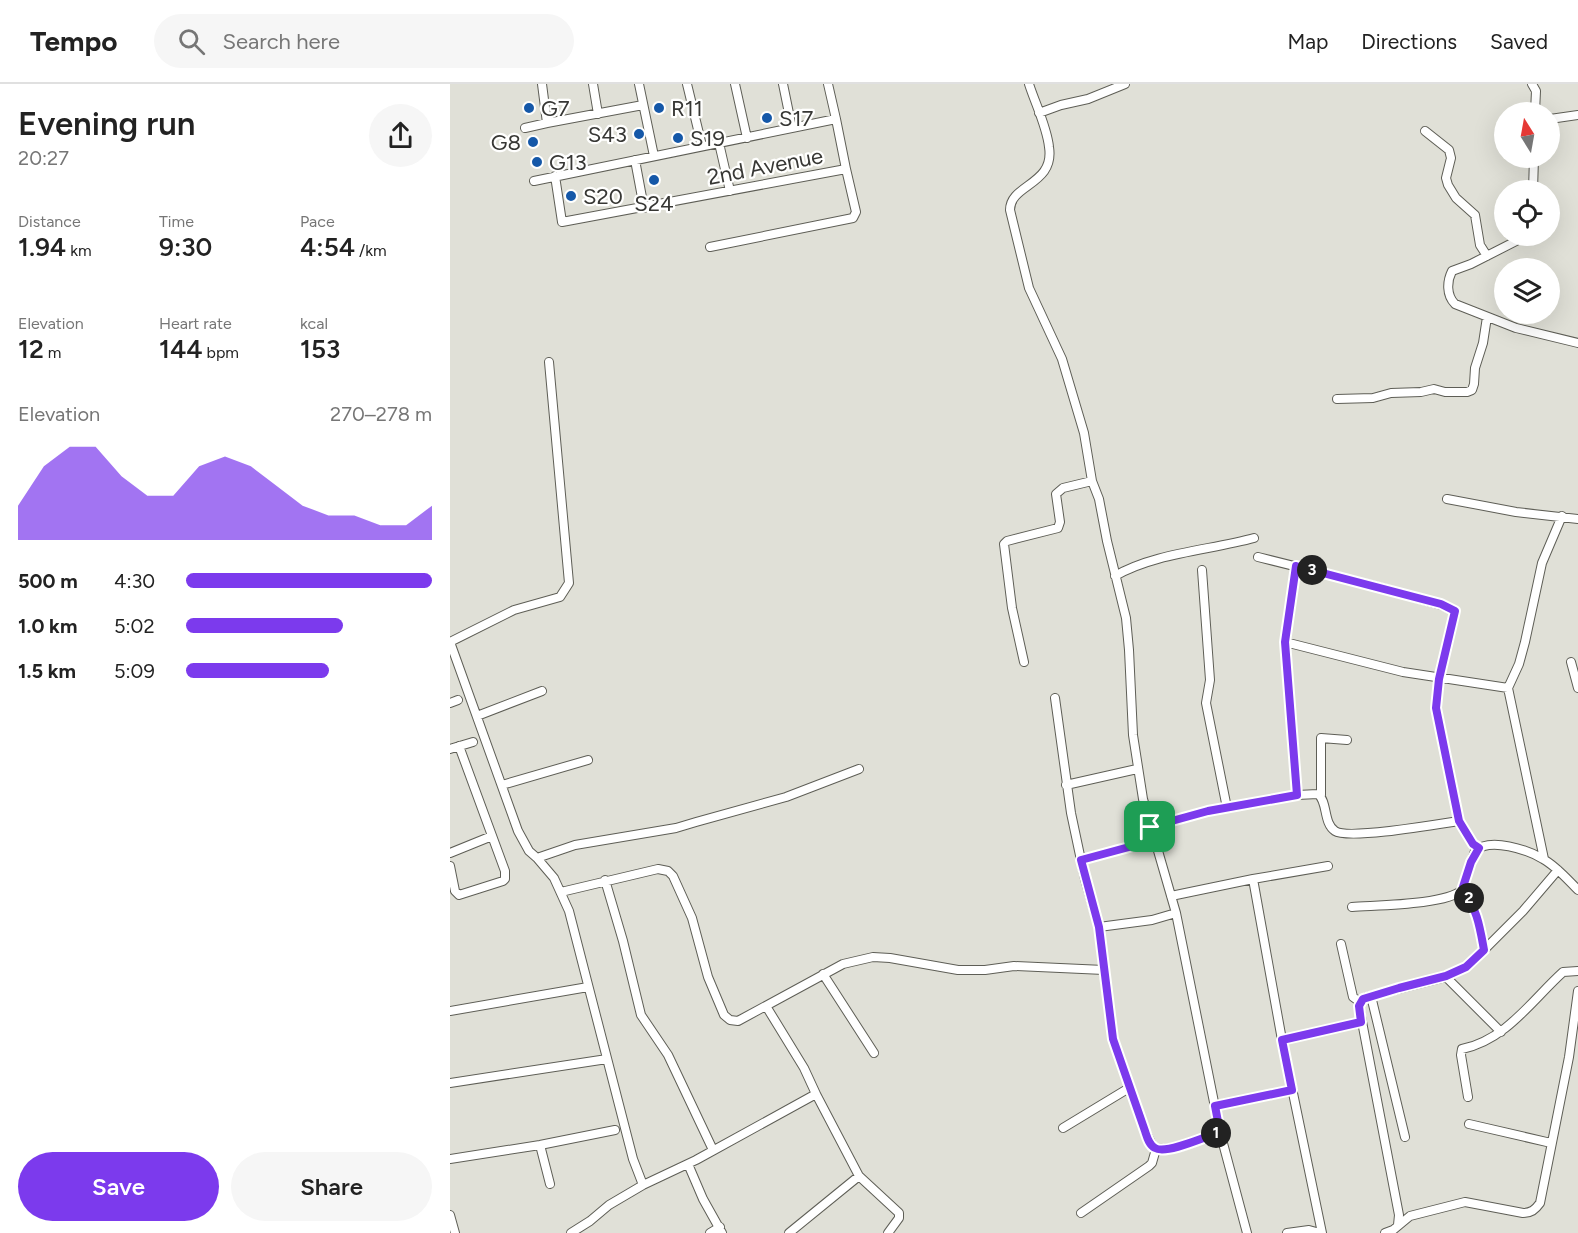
<!DOCTYPE html>
<html lang="en">
<head>
<meta charset="utf-8">
<style>
	:root { --surface:#fff; --page:#f6f6f6; --text:#222; --muted:#767676; --line:#e0e0e0; --accent:#7c3aed }
	body { margin:0; font-family:Figtree,sans-serif; background:var(--page); color:var(--text); height:100vh; display:flex; flex-direction:column; font-size:22px; white-space:nowrap }
	* { box-sizing:border-box; margin:0 }
	p { font-size:20px; color:var(--muted) }
	.icon { flex:none; width:33px; height:33px; fill:none; stroke:currentColor; stroke-width:2; stroke-linecap:round; stroke-linejoin:round }
	.map { position:relative; flex:1; overflow:hidden }
	.drawer { display:flex; flex-direction:column; background:var(--surface); width:450px }
	.drawer>* { flex:none }
	.needle { width:39px; rotate:349deg }
	.tools { position:absolute; left:1044px; top:18px; display:grid; gap:12px }
	.tools a { display:grid; place-items:center; width:66px; height:66px; border-radius:50%; background:var(--surface); box-shadow:0 6px 24px #0002; font-size:30px }
	.pin { position:absolute; display:grid; place-items:center; width:51px; height:51px; color:#fff; margin:-26px; border-radius:12px; box-shadow:0 3px 9px #0006 }
	.km { position:absolute; width:30px; height:30px; margin:-15px; border-radius:50%; background:#222; color:#fff; font-size:16px; line-height:30px; text-align:center }
	.round { display:grid; place-items:center; flex:none; width:63px; height:63px; border-radius:32px; background:var(--page) }
	.overview { display:flex; align-items:center; justify-content:space-between; height:102px; padding:0 18px }
	h1 { font-size:33px; font-weight:600; line-height:45px }
	.figures { display:grid; grid-template-columns:repeat(3,1fr); gap:9px; height:102px; padding:6px 18px }
	.figures div { display:grid; align-content:center }
	.figures b { font-size:26px; font-weight:600 }
	.figures small { font-size:16px; font-weight:400 }
	.figures p { font-size:16px }
	.chart { height:168px; padding:12px 18px }
	.chart p { display:flex; justify-content:space-between }
	.chart svg { width:100%; height:108px; margin-top:6px; fill:var(--accent); opacity:.7 }
	.button { display:flex; gap:12px; margin-top:auto; padding:12px 18px }
	.button a { flex:1; height:69px; border-radius:36px; background:var(--accent); color:#fff; font-size:24px; font-weight:600; line-height:69px; text-align:center }
	.button a+a { background:var(--page); color:var(--text) }
	ul { padding:0 18px; list-style:none; font-size:20px }
	li { display:grid; grid-template-columns:96px 72px 1fr; align-items:center; height:45px }
	li i { height:15px; border-radius:8px; background:var(--accent) }
	header { display:flex; align-items:center; gap:36px; box-sizing:border-box; height:84px; padding:0 30px; background:var(--surface); border-bottom:2px solid var(--line) }
	header strong { font-size:28px }
	nav { display:flex; gap:33px; margin-inline-start:auto; font-size:21px }
	.search { width:420px; height:54px; background:var(--page); display:flex; align-items:center; gap:15px; box-sizing:border-box; padding:0 21px; border-radius:33px; color:var(--muted); font-size:22px }
	main { display:flex; flex:1; min-height:0 }
	.map>svg:first-child { display:block }
	.lines { fill:none; stroke-linecap:round; stroke-linejoin:round }
	.street-casing { stroke:#5e5e56; stroke-width:10 }
	.street { stroke:#fff; stroke-width:8 }
	.route-casing { stroke:#fff; stroke-width:12 }
	.route { stroke:#7c3aed; stroke-width:8 }
	.poi-dot { fill:#1558a8; stroke:#fffffe; stroke-width:2 }
	.labels { text-anchor:middle; stroke-width:4.5; stroke-linejoin:round; paint-order:stroke }
	.poi-label { font-size:22px; fill:#373734; stroke:#fffffe; text-anchor:start }
	.street-label { font-size:22px; fill:#373734; stroke:#fffffe }
</style>
</head>
<body>
<header>
<strong>Tempo</strong>
<div class="search"><svg class="icon" aria-label="search" viewBox="0 0 24 24"><circle cx="10" cy="10" r="6"/><path d="M15 15l6 6"/></svg>Search here</div>
<nav><a>Map</a><a>Directions</a><a>Saved</a></nav>
</header>
<main>
<section class="drawer">
<div class="overview"><div><h1>Evening run</h1><p>20:27</p></div><a class="round"><svg class="icon" aria-label="share" viewBox="0 0 24 24"><path d="M12 15V3M7 8l5-5 5 5M5 13v7h14v-7"/></svg></a></div>
<div class="figures">
<div><p>Distance</p><b>1.94<small> km</small></b></div>
<div><p>Time</p><b>9:30</b></div>
<div><p>Pace</p><b>4:54<small> /km</small></b></div>
</div>
<div class="figures">
<div><p>Elevation</p><b>12<small> m</small></b></div>
<div><p>Heart rate</p><b>144<small> bpm</small></b></div>
<div><p>kcal</p><b>153</b></div>
</div>
<div class="chart"><p><span>Elevation</span>270–278 m</p>
<svg viewBox="0 0 160 44" preserveAspectRatio="none"><path d="M0 44V30L10 14L20 6L30 6L40 18L50 26L60 26L70 14L80 10L90 14L100 22L110 30L120 34L130 34L140 38L150 38L160 30V44z"/></svg>
</div>
<ul>
<li><b>500 m</b>4:30<i style="width:100%"></i></li>
<li><b>1.0 km</b>5:02<i style="width:64%"></i></li>
<li><b>1.5 km</b>5:09<i style="width:58%"></i></li>
</ul>
<div class="button"><a>Save</a><a>Share</a></div>
</section>
<div class="map">
<svg width="1128" height="1149" viewBox="0 0 1128 1149">
	<rect width="100%" height="100%" fill="#e0e0d7"/>
	<g class="lines">
		<defs>
			<path id="street" d="M 143,0 L 148,30
				M 189,0 L 204,72
				M 237,0 L 252,62
				M 285,0 L 297,54
				M 333,0 L 342,44
				M 378,0 L 386,35
				M 579,0 C 585,19 597,43 599,63 C 605,101 560,100 560,126 L 579,204 L 612,275 L 634,349 L 642,397 L 649,415 L 657,457 L 676,534 L 679,566 L 683,651 L 693,715 L 726,829 L 770,1048 L 797,1149
				M 1082,0 L 1086,7 L 1085,28
				M 589,29 L 611,21 L 638,15 L 675,0
				M 1100,35 L 1128,31
				M 97,39 L 193,21
				M 75,44 L 97,39 L 92,0
				M 975,47 L 999,66 L 1001,74 L 996,94 L 998,101 L 1006,114 L 1025,131 L 1030,161 L 1037,172
				M 269,59 L 280,107
				M 185,76 L 194,124
				M 84,97 L 386,35 L 396,85 L 112,138 L 105,92
				M 1083,106 L 1084,74
				M 1076,152 L 1021,180 L 1002,187 C 997,197 996,211 1005,220 L 1066,244 L 1128,259
				M 260,163 L 403,134 L 406,128 L 396,85
				M 887,315 L 923,314 L 941,309 L 971,308 L 984,305 L 995,308 L 1017,308 L 1022,306 L 1024,300 L 1025,284 L 1033,259 L 1037,233
				M 997,415 L 1066,428 L 1128,435
				M 808,473 L 932,504 L 991,521 L 1005,527 L 989,595 L 986,624 L 1009,737 L 1023,760 L 1029,764
				M 846,482 L 835,558 L 847,711
				M 752,486 L 760,596 L 756,619 L 777,724
				M 665,492 C 704,469 761,466 804,454
				M 0,558 L 68,747 L 79,767 L 87,774 L 125,761 L 226,744 L 246,738 L 336,713 L 409,685
				M 0,558 L 64,526 L 110,513 L 119,499 L 99,278
				M 835,558 L 953,588 L 1058,604 L 1069,580 L 1075,558 L 1092,479 L 1112,432
				M 574,578 L 562,524 L 554,460 L 557,457 L 608,444 L 610,438 L 606,410 L 613,404 L 642,397
				M 1121,578 L 1128,604
				M 1058,604 L 1094,775
				M 0,619 L 8,616
				M 27,632 L 92,607
				M 0,665 L 23,658
				M 52,701 L 138,676
				M 616,701 L 687,685
				M 871,711 L 871,654 L 897,656
				M 700,743 L 758,727 L 847,711 L 868,710 C 878,718 873,739 885,747 C 898,756 989,740 1009,737
				M 0,769 L 42,752
				M 87,774 L 104,794 L 119,827 L 183,1075 L 193,1101
				M 631,776 L 704,756
				M 0,782 L 5,807 L 9,811 L 53,797 L 55,795 L 55,787 L 9,662
				M 803,795 L 878,782
				M 155,796 L 173,857 L 191,931 L 218,971 L 263,1066
				M 111,808 L 208,785 L 218,787 L 223,792 L 242,834 L 258,893 L 274,931 L 280,936 L 288,937 L 393,880 L 423,873 L 440,874 L 508,886 L 535,886 L 564,882 L 654,886 L 649,843 L 635,795 L 621,729 L 605,614
				M 721,812 L 803,795 L 832,956
				M 902,823 C 926,821 996,821 1012,806 L 1025,767 C 1040,753 1078,766 1093,775 C 1106,782 1117,795 1128,806
				M 649,843 L 702,836 L 726,829
				M 891,860 L 903,913 L 910,918
				M 1034,866 L 1073,827 L 1108,786
				M 654,886 L 663,955 L 695,1047 L 703,1063 C 719,1071 753,1054 770,1048
				M 373,890 L 424,969
				M 996,893 L 1051,948
				M 921,912 L 955,1053
				M 0,927 L 138,903
				M 0,999 L 157,975
				M 366,1010 L 409,1092 L 449,1129 L 449,1134 L 438,1149
				M 1018,1013 L 1011,971 L 1012,965 C 1056,956 1082,916 1113,888 L 1128,887
				M 765,1022 L 842,1006
				M 1019,1040 L 1101,1059
				M 613,1044 L 679,1004
				M 90,1061 L 100,1100
				M 0,1075 L 90,1061 L 165,1046
				M 238,1080 L 253,1115 L 272,1149
				M 631,1129 L 699,1082 L 702,1079 L 706,1065
				M 0,1131 L 5,1149
				M 948,1141 L 949,1131 L 909,922 L 913,915 L 917,913 L 996,893 L 1016,883 L 1034,866 C 1030,844 1027,823 1012,806
				M 121,1149 L 140,1137 L 159,1121 L 193,1101 L 246,1076 L 366,1010 L 354,984 L 316,922
				M 260,1149 L 270,1143
				M 339,1149 L 409,1092
				M 837,1149 L 859,1146 L 870,1149
				M 872,1149 L 832,956 L 911,938
				M 935,1149 L 943,1146 L 960,1132 L 1015,1118 L 1073,1129 C 1081,1129 1085,1126 1090,1119 L 1119,973 L 1128,907"/>
		</defs>
		<use href="#street" class="street-casing"/>
		<use href="#street" class="street"/>
	</g>
	<g class="lines">
		<defs>
			<path id="route" d="M 846,482 L 991,520 L 1005,527 L 989,595 L 986,624 L 1009,737 L 1023,760 L 1029,764 L 1021,778 L 1012,806 C 1027,823 1030,844 1034,866 L 1016,883 L 996,892 L 949,904 L 913,915 L 909,922 L 911,938 L 832,956 L 842,1006 L 765,1022 L 770,1048 C 757,1052 716,1071 705,1064 C 699,1061 697,1053 695,1047 L 663,955 L 649,843 L 631,776 L 705,756 L 700,743 L 758,727 L 847,711 L 835,558 Z"/>
		</defs>
		<use href="#route" class="route-casing"/>
		<use href="#route" class="route"/>
	</g>
	<g class="poi-dot">
		<circle cx="79" cy="24" r="6"/>
		<circle cx="209" cy="24" r="6"/>
		<circle cx="317" cy="34" r="6"/>
		<circle cx="189" cy="50" r="6"/>
		<circle cx="228" cy="54" r="6"/>
		<circle cx="83" cy="58" r="6"/>
		<circle cx="87" cy="78" r="6"/>
		<circle cx="204" cy="96" r="6"/>
		<circle cx="121" cy="112" r="6"/>
	</g>
	<g class="labels">
		<g class="poi-label">
			<text x="91" y="32">G7</text>
			<text x="221" y="32">R11</text>
			<text x="329" y="42">S17</text>
			<text x="177" y="58" text-anchor="end">S43</text>
			<text x="240" y="62">S19</text>
			<text x="71" y="66" text-anchor="end">G8</text>
			<text x="99" y="86">G13</text>
			<text x="133" y="120">S20</text>
			<text x="204" y="127" text-anchor="middle">S24</text>
		</g>
		<g class="street-label">
			<text transform="translate(315 82) rotate(-11)" y="8">2nd Avenue</text>
		</g>
	</g>
</svg>
<div class="tools">
<a><svg class="needle" viewBox="-14 -14 28 28"><path d="M0-13l5 13h-10z" fill="#e53935"/><path d="M0 13l5-13h-10z" fill="#767676"/></svg></a>
<a><svg class="icon" aria-label="locate" viewBox="0 0 24 24"><circle cx="12" cy="12" r="6"/><path d="M12 2v4M12 18v4M2 12h4M18 12h4"/></svg></a>
<a><svg class="icon" aria-label="layers" viewBox="0 0 24 24"><path d="M12 4l9 5-9 5-9-5zM3 14l9 5 9-5"/></svg></a>
</div>
<div class="pin" style="left:700px;top:743px;background:#1e9e55"><svg class="icon" aria-label="arrive" viewBox="0 0 24 24"><path d="M6 21V4h12l-3 4 3 4H6"/></svg></div>
<b class="km" style="left:766px;top:1049px">1</b>
<b class="km" style="left:1019px;top:814px">2</b>
<b class="km" style="left:862px;top:486px">3</b>
</div>
</main>
</body>
</html>
